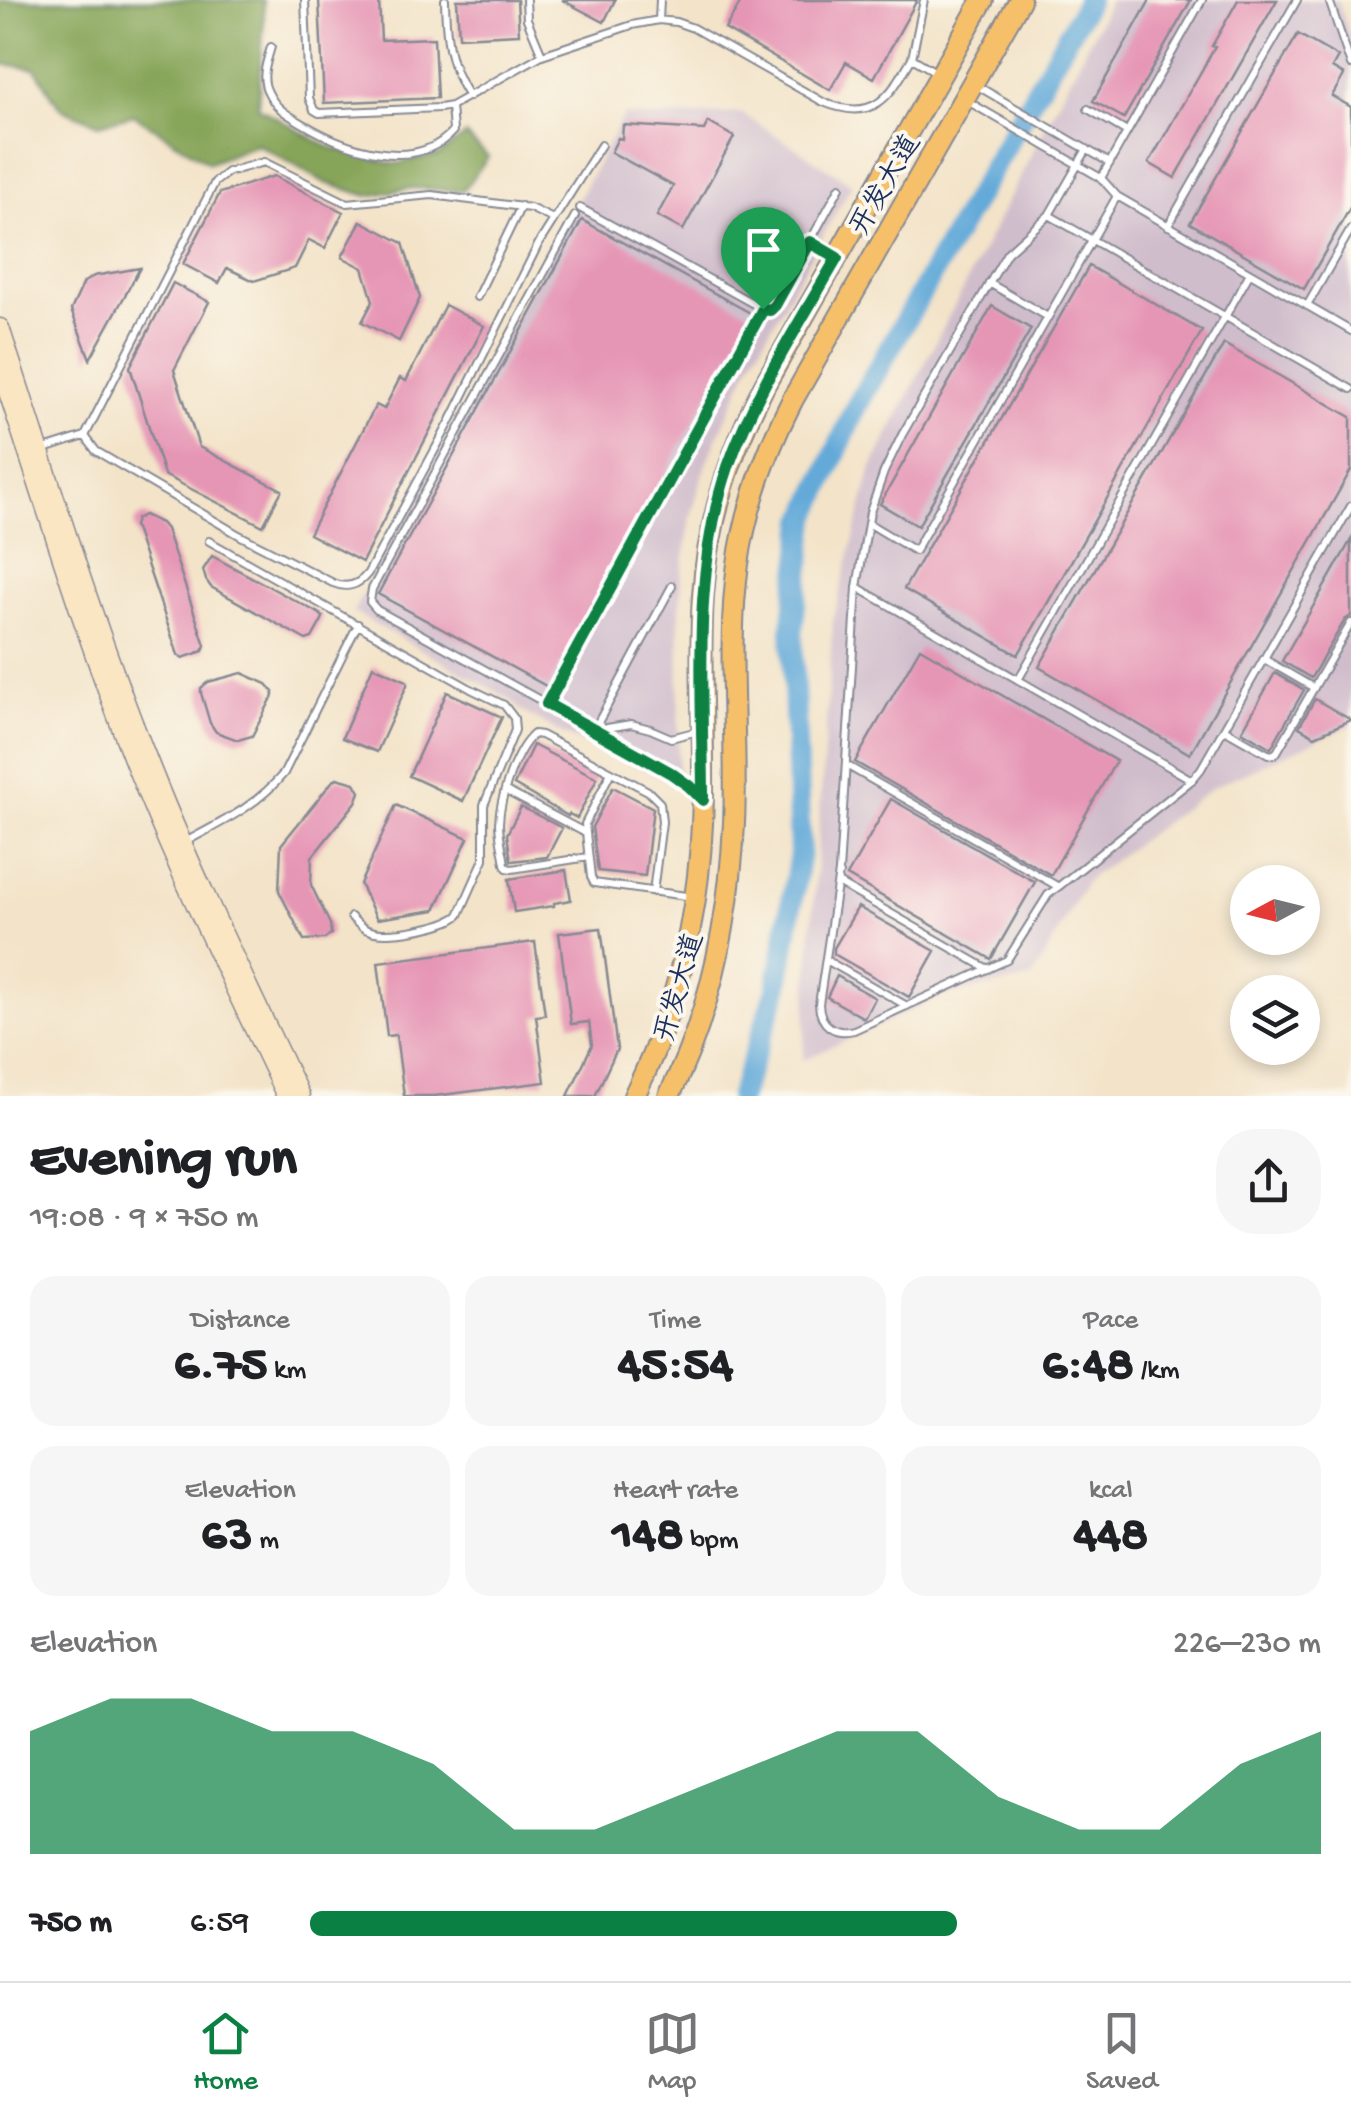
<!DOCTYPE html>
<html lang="en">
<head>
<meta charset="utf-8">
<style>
	:root { --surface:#fff; --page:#f6f6f6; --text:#202124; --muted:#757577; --line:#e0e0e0; --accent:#0b8043 }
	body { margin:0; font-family:"Gochi Hand","LXGW WenKai TC",sans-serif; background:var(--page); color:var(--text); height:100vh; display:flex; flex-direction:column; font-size:38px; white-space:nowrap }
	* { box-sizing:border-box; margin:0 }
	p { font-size:32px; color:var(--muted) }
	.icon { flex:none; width:55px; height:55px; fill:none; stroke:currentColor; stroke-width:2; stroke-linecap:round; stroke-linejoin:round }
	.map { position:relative; height:1096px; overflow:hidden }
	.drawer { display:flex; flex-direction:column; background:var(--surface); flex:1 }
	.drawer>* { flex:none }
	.needle { width:65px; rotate:263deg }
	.fabs { position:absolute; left:1230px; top:865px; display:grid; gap:20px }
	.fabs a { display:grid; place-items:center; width:90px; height:90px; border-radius:50%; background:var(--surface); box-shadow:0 5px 15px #0003; font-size:50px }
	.pin { position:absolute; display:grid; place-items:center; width:85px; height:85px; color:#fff; margin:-102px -42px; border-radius:50% 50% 50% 0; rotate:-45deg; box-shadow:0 0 10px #0007 }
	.pin .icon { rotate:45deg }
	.round { display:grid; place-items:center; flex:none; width:105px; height:105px; border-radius:40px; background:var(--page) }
	.headline { display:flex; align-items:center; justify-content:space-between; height:170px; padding:0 30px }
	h1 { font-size:55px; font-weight:800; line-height:75px }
	.stats { display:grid; grid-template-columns:repeat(3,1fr); gap:15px; height:170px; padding:10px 30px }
	.stats div { display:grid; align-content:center; border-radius:25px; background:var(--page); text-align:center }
	.stats b { font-size:50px; font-weight:800 }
	.stats small { font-size:28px; font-weight:400 }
	.stats p { font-size:28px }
	.chart { height:280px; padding:20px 30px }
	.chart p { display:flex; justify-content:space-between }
	.chart svg { width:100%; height:180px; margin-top:10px; fill:var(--accent); opacity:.7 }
	ul { padding:0 30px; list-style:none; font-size:32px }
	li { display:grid; grid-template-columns:160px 120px 1fr; align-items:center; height:75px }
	li i { height:25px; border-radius:12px; background:var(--accent) }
	.menu { display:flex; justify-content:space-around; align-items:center; height:140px; border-top:2px solid var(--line); background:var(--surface); font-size:28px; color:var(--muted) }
	.menu a { display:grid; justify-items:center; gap:5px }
	.menu .on { color:var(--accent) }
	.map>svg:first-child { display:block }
	.industrial { fill:#d0bdcc }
	.forest { fill:#86a559; stroke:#506a5c; stroke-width:2.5 }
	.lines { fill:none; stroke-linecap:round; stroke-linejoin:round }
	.river { stroke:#63aad9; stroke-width:22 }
	.building { fill:#e696b5 }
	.lane-casing { stroke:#878993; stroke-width:10 }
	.secondary-casing { stroke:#878993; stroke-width:21 }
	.primary-casing { stroke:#878993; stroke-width:24 }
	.lane { stroke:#fff; stroke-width:6 }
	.secondary { stroke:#fbe6c4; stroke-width:18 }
	.primary { stroke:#f6c06b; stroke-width:20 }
	.route-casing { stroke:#fff; stroke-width:20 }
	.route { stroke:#0b8043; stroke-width:12 }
	.labels { text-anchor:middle; stroke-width:8; stroke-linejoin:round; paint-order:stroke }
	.street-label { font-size:28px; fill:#1b2f5e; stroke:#fbf7ec }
</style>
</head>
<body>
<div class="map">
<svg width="1351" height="1096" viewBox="0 0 1351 1096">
	<rect width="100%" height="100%" fill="#fbf7ec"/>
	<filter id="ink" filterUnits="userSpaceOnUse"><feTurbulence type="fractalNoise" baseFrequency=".01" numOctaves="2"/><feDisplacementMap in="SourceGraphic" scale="20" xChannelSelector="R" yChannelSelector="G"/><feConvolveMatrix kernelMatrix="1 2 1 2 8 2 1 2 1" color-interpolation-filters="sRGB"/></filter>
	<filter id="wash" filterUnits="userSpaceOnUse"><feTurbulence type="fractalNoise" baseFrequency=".0048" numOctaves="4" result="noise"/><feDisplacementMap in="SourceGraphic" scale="40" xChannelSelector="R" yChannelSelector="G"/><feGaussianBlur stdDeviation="2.25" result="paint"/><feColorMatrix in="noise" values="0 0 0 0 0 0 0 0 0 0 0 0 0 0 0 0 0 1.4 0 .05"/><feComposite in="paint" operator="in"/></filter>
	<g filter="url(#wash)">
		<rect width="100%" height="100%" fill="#f3e3c8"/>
		<path class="industrial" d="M 1110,0 L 1338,0 L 1351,41 L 1351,725 L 1213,787 L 1088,879 L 1032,978 L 942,996 L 803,1060 L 833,620 L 872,467 Z
			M 741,113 L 852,184 L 752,361 L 706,463 L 691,517 L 682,572 L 679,628 L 678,787 L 669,779 L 558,732 L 520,710 L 510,699 L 353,612 L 624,115 L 652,118 Z"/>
		<path class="forest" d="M 0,0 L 263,0 L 264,16 L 258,107 L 326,146 L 393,164 L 439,155 L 465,135 L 488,157 L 463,191 L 412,188 L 368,196 L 326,183 L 257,144 L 209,163 L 134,115 L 99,124 L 60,108 L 35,68 L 0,64 Z"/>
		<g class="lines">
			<path class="river" d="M 740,1096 L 777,990 L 800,853 L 792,629 L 806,520 L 856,407 L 1088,0"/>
		</g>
		<g id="blocks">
			<path class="building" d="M 319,0 L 379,0 L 381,40 L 434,38 L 437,98 L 324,103 Z
				M 457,0 L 517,0 L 519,34 L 459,37 Z
				M 562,0 L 615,0 L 604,22 Z
				M 742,0 L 917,0 L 874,78 L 846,62 L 830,90 L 725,29 Z
				M 1150,0 L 1191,0 L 1124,118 L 1093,101 Z
				M 1238,0 L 1277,0 L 1175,178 L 1149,163 L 1215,47 L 1212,46 Z
				M 1298,34 L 1338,57 L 1332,68 L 1344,75 L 1332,96 L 1351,107 L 1351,206 L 1304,289 L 1190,223 Z
				M 708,122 L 734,137 L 683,230 L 657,216 L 673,186 L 611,152 L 618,138 L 622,139 L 623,125 L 704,130 Z
				M 274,176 L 343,212 L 325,248 L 309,240 L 295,268 L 254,281 L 227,268 L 219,283 L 183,264 L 220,193 Z
				M 582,220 L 752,314 L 548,687 L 378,594 Z
				M 361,221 L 403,243 L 420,298 L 399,341 L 362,322 L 373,301 L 363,268 L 342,257 Z
				M 1089,266 L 1202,331 L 1018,655 L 904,589 Z
				M 140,268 L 90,359 L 71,310 L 84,282 L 94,276 Z
				M 173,283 L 209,302 L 174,370 L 199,447 L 282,490 L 263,526 L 164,475 L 130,367 Z
				M 445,305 L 484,326 L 362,562 L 309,534 L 376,405 L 384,409 L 400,378 L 406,381 Z
				M 992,306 L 1031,329 L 918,526 L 880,504 Z
				M 1224,344 L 1351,417 L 1351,470 L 1190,754 L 1039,667 Z
				M 144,515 L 161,523 L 166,529 L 205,645 L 203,651 L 183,658 L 178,655 L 134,526 L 136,519 Z
				M 1351,540 L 1351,616 L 1345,620 L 1311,678 L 1282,661 Z
				M 212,556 L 320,614 L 323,617 L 322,620 L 312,638 L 306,640 L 211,587 L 206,580 L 203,570 Z
				M 920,648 L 1116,761 L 1051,875 L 855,762 Z
				M 373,666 L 407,681 L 407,685 L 377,752 L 342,738 Z
				M 242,673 L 267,684 L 273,691 L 273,696 L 252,736 L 238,740 L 216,732 L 210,723 L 201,693 L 201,688 L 208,682 Z
				M 1275,673 L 1304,690 L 1271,748 L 1242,731 Z
				M 447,692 L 502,717 L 463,801 L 409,776 Z
				M 1315,699 L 1351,720 L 1315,736 L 1299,727 Z
				M 533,745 L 597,778 L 577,818 L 569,814 L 568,816 L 514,785 Z
				M 337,778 L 355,783 L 360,792 L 356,802 L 312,857 L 311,885 L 330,924 L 331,934 L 324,939 L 304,940 L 279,891 L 281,845 L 332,782 Z
				M 613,787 L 653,808 L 645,876 L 598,871 L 592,827 Z
				M 891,799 L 1035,882 L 991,959 L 847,876 Z
				M 396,805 L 468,838 L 435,910 L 377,919 L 360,884 Z
				M 521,807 L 562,828 L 547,857 L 511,861 L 507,834 Z
				M 566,870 L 571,900 L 554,903 L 554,906 L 514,912 L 509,879 Z
				M 858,907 L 935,951 L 909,997 L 834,954 L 834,948 Z
				M 601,928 L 617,1049 L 595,1096 L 568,1096 L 592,1045 L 589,1022 L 571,1024 L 559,933 Z
				M 535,942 L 545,1015 L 536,1016 L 545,1082 L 434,1096 L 404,1096 L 396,1035 L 387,1036 L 378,962 Z
				M 837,976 L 875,998 L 864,1018 L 827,997 Z"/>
		</g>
	</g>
	<g filter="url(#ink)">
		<use href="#blocks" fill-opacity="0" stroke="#878993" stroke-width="2.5"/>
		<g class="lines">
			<defs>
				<path id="lane" d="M 305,0 L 309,98 L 314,110 L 319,113 L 440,108 L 451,106 L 542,55 L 632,25 L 659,20 L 676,22 L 693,28 L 823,102 C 874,123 889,98 912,58 L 939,74
					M 445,0 C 446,38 448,64 469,97
					M 526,0 L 527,19 L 542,55
					M 1202,0 L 1101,178 L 1117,196 L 1351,331
					M 1329,0 L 1351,65
					M 659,20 L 660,0
					M 271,47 C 267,61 260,78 268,92 C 275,108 288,115 302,123 C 343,148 415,174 453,131 L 451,106
					M 912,58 L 924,0
					M 974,84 L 1110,163
					M 969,102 L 1101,178
					M 1088,109 L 1127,132
					M 1087,149 L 1049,215 L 1007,253 L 1000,265 L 902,435 L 884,472 L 870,512 L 857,587 L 839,872 L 819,1004 C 820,1025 834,1035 854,1030 L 1007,960 L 1048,895 L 1192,780 L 1201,769 L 1351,506
					M 580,208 L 763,309 L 770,310 L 775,305 L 840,187
					M 1049,215 L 1351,389
					M 575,216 L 372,589 L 370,602 L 377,610 L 594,730 L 672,586
					M 1168,226 L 1297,0
					M 810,242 L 836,257
					M 989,283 L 1048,317
					M 477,297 L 521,206
					M 1307,306 L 1351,229
					M 85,436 L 96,451 L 239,535 L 333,583 C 347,589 359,585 368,573 L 450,422 L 539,243 L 601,145
					M 44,449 L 85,436 L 215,182 L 228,172 L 264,162 L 347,203 L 432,195 L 530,208 L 553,219
					M 868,523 L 915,551 L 1117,196
					M 209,541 L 471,689 L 504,705 L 514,718 L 515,730 L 484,805 L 484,859 L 459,915 C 446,927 388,937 371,931 C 362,929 357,923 351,917
					M 857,587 L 1192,780
					M 1264,659 L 1314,688
					M 1018,680 L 1250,273
					M 547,704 L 763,309
					M 1224,729 L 1268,754 L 1273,755 L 1277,752 L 1351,623
					M 594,730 L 681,778 L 698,795
					M 595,730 L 631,724 L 650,729 L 671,738 L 698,731
					M 846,765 L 1057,886
					M 611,772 L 585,824 L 591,877 L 594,883 L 693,897
					M 506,791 L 584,832
					M 185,842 C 222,822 257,806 284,773 L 358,624
					M 588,857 L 512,869 L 507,868 L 505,864 C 503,850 499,837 499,823 C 500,798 515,750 534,734 L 541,735 L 648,791 L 660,803 L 662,822 L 653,892
					M 838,883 L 988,969
					M 826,960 L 907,1006"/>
				<path id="secondary" d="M 0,328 C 47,472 91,618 147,758 C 192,873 247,984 300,1096
					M 0,368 C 44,500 84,634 135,764 C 180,877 234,986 286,1096"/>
				<path id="primary" d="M 634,1096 C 676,1011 698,918 702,824 C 706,748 698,671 703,595 C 708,520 731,450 765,384 L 983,0
					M 669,1096 C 711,1012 730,916 734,823 C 738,738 726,650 738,564 C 746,506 766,452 793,399 L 1020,0"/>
			</defs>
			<use href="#lane" class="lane-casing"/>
			<use href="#secondary" class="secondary-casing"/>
			<use href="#primary" class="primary-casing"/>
			<use href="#lane" class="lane"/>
			<use href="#secondary" class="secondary"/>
			<use href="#primary" class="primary"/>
		</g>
	</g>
	<g class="lines" filter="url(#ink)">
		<defs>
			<path id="route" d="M 810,242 L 837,258 C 798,326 754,393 728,467 C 691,574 703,690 703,800 L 689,786 L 671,773 L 547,704 L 763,309 L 770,310 L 775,305 Z"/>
		</defs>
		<use href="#route" class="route-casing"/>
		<use href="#route" class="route"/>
	</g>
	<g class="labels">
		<g class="street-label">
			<text transform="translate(883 184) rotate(-60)" y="10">开发大道</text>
			<text transform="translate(677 987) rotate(-74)" y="10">开发大道</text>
		</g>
	</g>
</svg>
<div class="fabs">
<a><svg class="needle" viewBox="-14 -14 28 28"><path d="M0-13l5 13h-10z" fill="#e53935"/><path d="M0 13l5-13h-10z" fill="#757577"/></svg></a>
<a><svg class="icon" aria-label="layers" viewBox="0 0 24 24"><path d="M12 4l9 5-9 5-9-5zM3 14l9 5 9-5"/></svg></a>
</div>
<div class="pin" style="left:763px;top:309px;background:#1e9e55"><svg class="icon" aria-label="arrive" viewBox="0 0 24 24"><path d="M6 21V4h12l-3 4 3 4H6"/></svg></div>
</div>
<section class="drawer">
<div class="headline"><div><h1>Evening run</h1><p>19:08 · 9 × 750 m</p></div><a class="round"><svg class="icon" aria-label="share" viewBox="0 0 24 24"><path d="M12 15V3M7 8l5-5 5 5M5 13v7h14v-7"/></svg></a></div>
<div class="stats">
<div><p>Distance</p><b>6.75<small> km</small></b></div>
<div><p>Time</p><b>45:54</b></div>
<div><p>Pace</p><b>6:48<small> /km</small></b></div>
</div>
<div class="stats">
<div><p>Elevation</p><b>63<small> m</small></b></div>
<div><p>Heart rate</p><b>148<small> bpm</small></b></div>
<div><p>kcal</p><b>448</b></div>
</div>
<div class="chart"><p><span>Elevation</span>226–230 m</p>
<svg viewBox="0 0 160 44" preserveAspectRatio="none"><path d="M0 44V14L10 6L20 6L30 14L40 14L50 22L60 38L70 38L80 30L90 22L100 14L110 14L120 30L130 38L140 38L150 22L160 14V44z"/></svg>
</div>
<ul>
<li><b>750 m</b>6:59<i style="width:64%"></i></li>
</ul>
</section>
<nav class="menu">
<a class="on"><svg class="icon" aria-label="home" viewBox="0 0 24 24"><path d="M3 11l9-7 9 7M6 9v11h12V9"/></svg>Home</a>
<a><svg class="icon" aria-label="map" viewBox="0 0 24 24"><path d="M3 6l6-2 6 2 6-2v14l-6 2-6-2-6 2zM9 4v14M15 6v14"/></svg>Map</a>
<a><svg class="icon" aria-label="saved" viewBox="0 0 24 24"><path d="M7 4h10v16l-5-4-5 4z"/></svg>Saved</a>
</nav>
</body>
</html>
